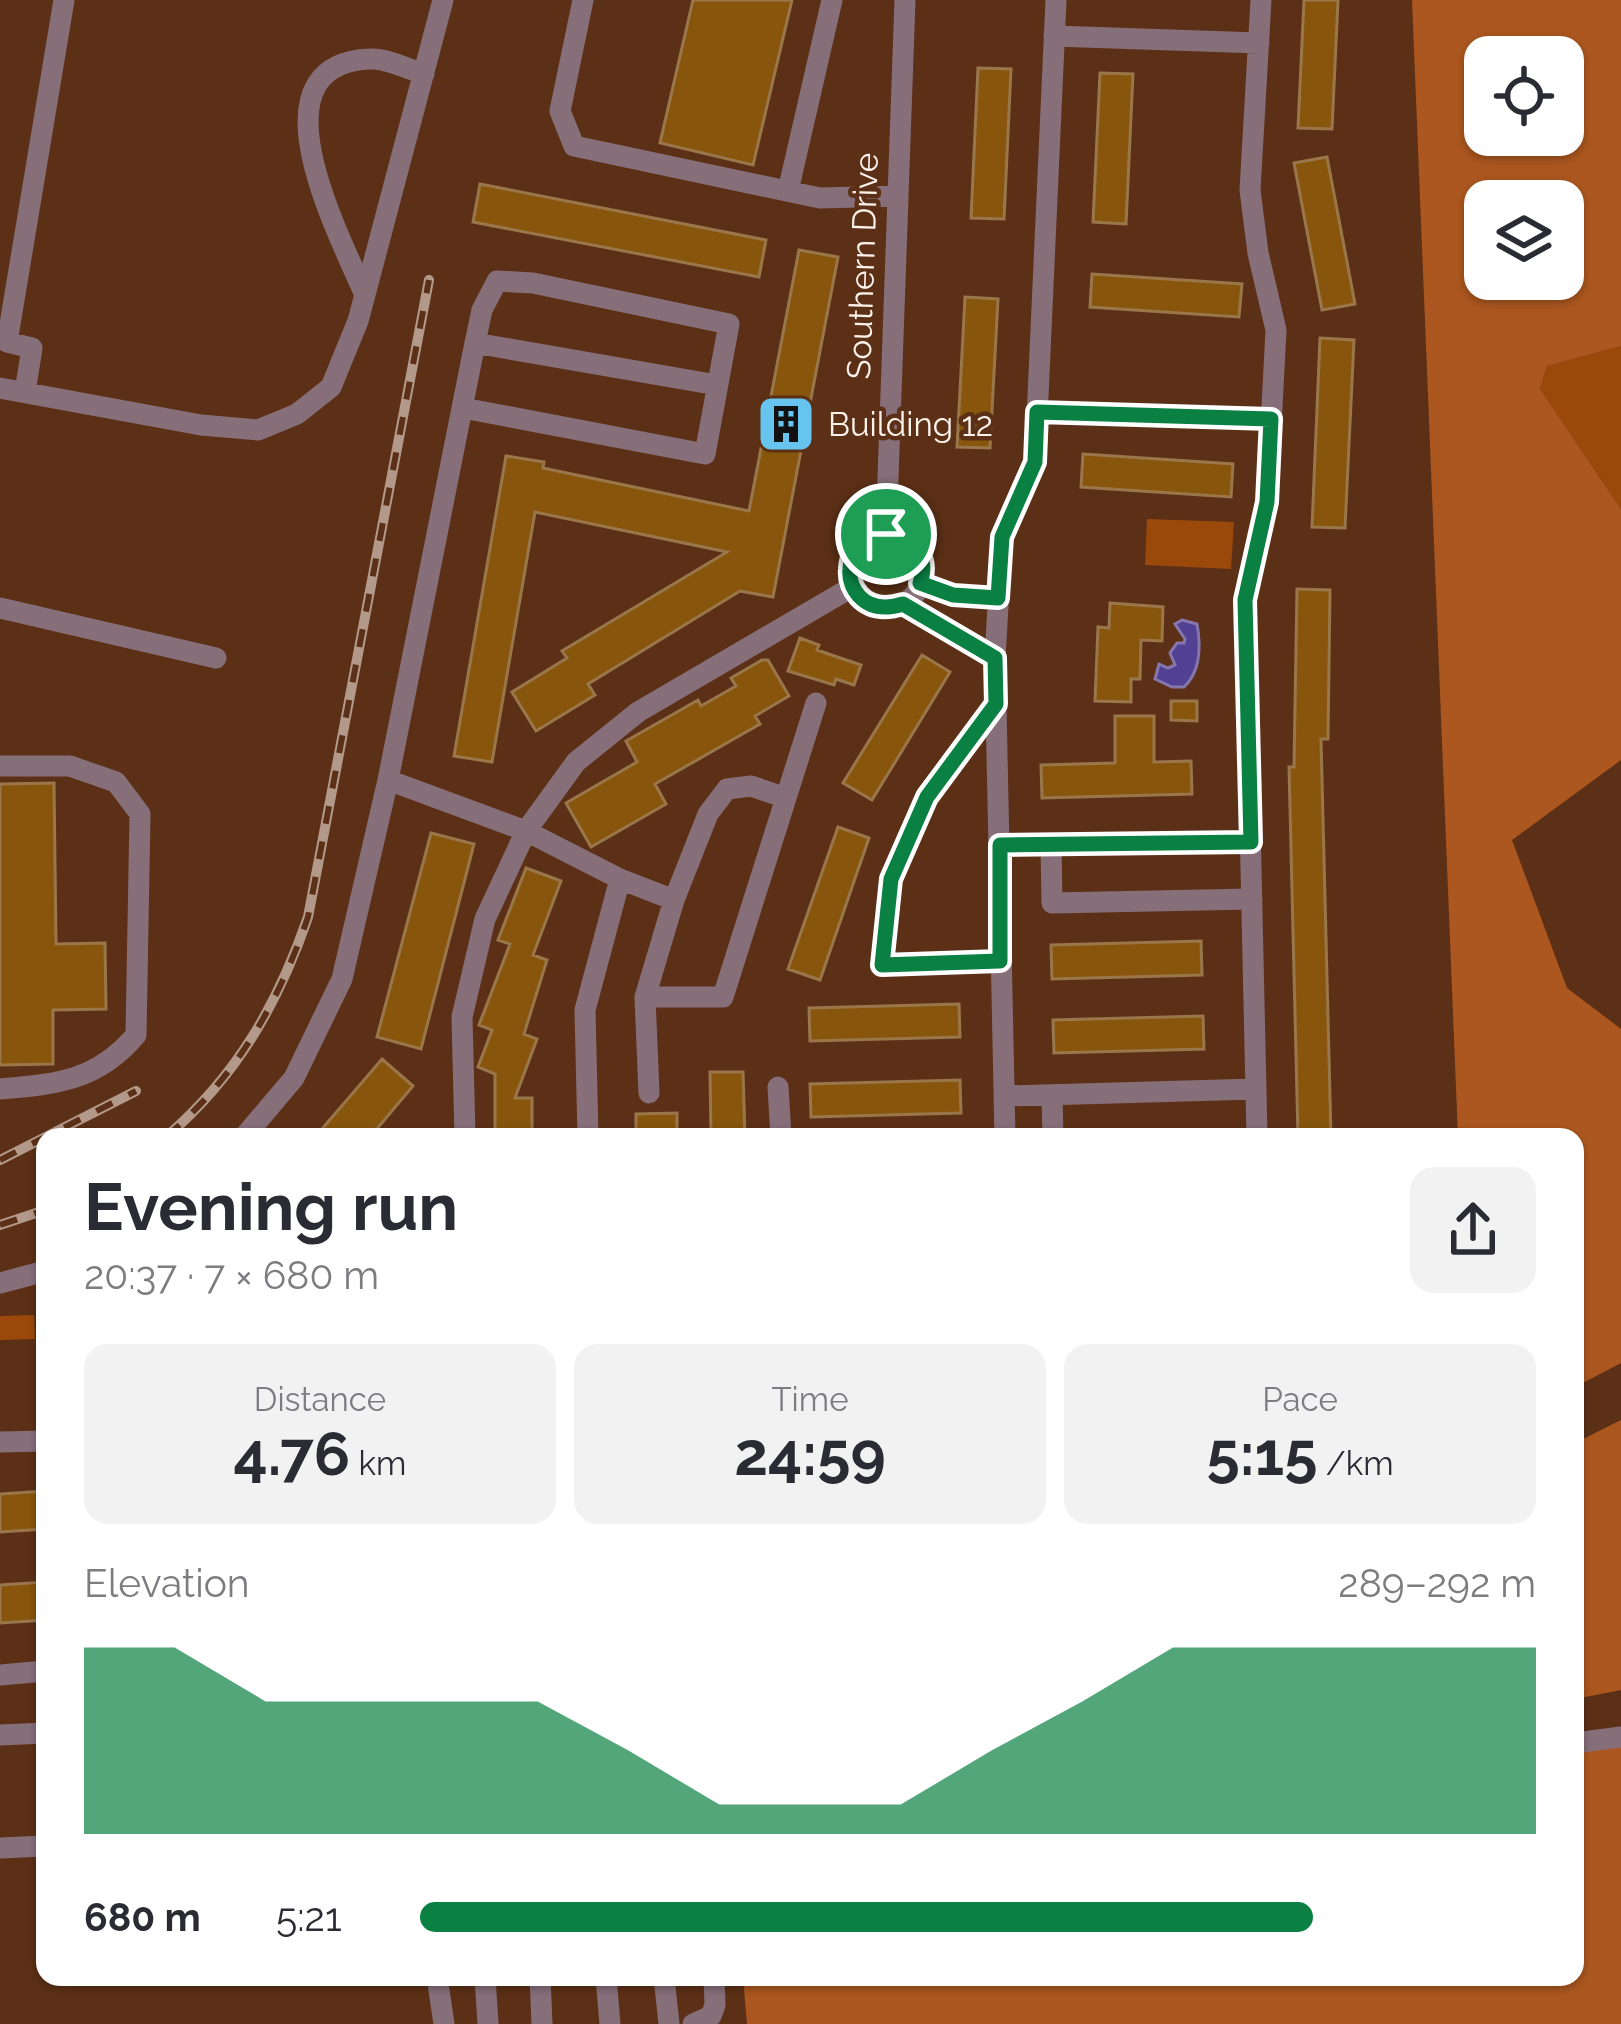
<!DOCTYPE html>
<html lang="en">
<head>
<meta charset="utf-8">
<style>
	:root { --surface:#fff; --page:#f2f2f3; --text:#2b2b33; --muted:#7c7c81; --accent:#0b8043 }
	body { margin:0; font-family:Raleway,sans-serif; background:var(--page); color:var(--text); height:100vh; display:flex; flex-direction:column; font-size:45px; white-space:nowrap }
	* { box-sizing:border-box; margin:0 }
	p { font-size:39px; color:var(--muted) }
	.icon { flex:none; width:66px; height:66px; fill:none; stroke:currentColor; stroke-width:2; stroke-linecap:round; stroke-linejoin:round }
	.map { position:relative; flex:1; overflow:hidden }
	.sheet { position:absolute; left:36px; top:1128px; width:1548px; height:858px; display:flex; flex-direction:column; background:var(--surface); border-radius:24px; box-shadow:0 3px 9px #0004 }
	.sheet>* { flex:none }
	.fabs { position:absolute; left:1464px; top:36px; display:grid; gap:24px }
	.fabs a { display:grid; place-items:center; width:120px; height:120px; border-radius:24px; background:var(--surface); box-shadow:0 3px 9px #0004; font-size:60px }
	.pin { position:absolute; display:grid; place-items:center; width:102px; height:102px; color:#fff; margin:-51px; border:6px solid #fff; border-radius:50%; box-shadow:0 3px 12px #0007 }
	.round { display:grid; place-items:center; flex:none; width:126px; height:126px; border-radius:24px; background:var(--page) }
	.headline { display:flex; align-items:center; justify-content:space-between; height:204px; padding:0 48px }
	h1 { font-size:66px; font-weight:700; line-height:90px }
	.figures { display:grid; grid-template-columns:repeat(3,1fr); gap:18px; height:204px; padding:12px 48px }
	.figures div { display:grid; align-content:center; border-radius:24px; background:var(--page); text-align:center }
	.figures b { font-size:60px; font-weight:700 }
	.figures small { font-size:33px; font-weight:400 }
	.figures p { font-size:33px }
	.chart { height:336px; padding:24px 48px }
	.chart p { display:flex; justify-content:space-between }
	.chart svg { width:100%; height:216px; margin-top:12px; fill:var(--accent); opacity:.7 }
	ul { padding:0 48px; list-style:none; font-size:39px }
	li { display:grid; grid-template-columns:192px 144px 1fr; align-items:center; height:90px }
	li i { height:30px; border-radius:15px; background:var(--accent) }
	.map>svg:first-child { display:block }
	.green { fill:#9b490b }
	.forest { fill:#ac571f; fill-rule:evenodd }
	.water { fill:#524192; stroke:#8576ad; stroke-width:3 }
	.building { fill:#87560c; stroke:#9a764b; stroke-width:3 }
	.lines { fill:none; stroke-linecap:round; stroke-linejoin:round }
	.minor { stroke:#876f7a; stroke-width:21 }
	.rail-casing { stroke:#b3998a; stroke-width:10 }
	.rail { stroke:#5c3016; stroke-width:6; stroke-dasharray:18; stroke-linecap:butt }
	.route-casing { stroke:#fff; stroke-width:24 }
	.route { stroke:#0b8043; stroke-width:15 }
	.labels { text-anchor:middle; stroke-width:9; stroke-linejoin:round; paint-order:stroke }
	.street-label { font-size:33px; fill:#fdf2ec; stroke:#5c3016 }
	.poi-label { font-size:33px; fill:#fdf2ec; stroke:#5c3016; text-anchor:start }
</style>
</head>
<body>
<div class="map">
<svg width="1621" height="2024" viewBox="0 0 1621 2024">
	<rect width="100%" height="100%" fill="#5c3016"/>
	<path class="green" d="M 1621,346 L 1621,509 L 1540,389 L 1547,366 Z
		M 1147,519 L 1234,522 L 1231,569 L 1145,565 Z
		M 34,1315 L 35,1339 L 0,1340 L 0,1316 Z"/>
	<path class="forest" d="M 1412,0 L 1621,0 L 1621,346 L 1547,366 L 1540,389 L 1621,509 L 1621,760 L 1512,840 L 1567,988 L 1621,1029 L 1621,1363 L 1575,1387 L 1575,1137 L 1458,1137 ZM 1485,57 L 1563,57 L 1563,135 L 1485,135 ZM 1485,201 L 1563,201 L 1563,279 L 1485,279 Z
		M 1621,1420 L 1621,1690 L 1575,1699 L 1575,1443 Z
		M 1621,1737 L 1621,2024 L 747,2024 L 743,1977 L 1575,1977 L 1575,1743 Z"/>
	<path class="water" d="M 1182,620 L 1197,624 C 1201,646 1201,671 1184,687 L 1172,687 L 1155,679 L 1159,664 L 1168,668 L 1175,665 L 1170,653 L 1177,643 L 1184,643 L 1185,639 L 1175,624 Z"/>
	<path class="building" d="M 693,0 L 792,0 L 753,165 L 660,143 Z
		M 1304,0 L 1338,0 L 1332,129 L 1298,128 Z
		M 978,68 L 1011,69 L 1004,219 L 971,218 Z
		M 1100,73 L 1133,74 L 1126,224 L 1093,222 Z
		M 1327,157 L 1355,304 L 1322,310 L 1294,163 Z
		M 480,184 L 766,240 L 759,277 L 473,222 Z
		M 799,250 L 838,257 L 773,597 L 740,591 L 588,684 L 595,695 L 536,731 L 512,692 L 567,658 L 562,651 L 727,552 L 535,512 L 492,762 L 454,756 L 506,456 L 544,462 L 543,468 L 749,511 Z
		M 1092,274 L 1242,284 L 1239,317 L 1090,307 Z
		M 965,297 L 998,299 L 990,448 L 957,447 Z
		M 1320,338 L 1354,340 L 1345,528 L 1312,527 Z
		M 1083,454 L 1233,464 L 1231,497 L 1081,487 Z
		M 1297,589 L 1330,590 L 1328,739 L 1321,739 L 1331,1137 L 1298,1137 L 1289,767 L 1294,767 Z
		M 1110,603 L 1163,607 L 1162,641 L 1141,640 L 1140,679 L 1131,679 L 1131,702 L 1095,701 L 1098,627 L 1109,628 Z
		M 800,638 L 819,645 L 817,650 L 861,665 L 854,685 L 836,679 L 834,685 L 788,671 Z
		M 922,655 L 950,672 L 872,800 L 843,783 Z
		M 762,660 L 768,660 L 789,696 L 755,716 L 760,724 L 655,784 L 666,804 L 591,847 L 566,803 L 637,762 L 626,741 L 698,700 L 701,706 L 736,686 L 731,678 Z
		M 1171,701 L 1197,701 L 1197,721 L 1171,720 Z
		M 1115,716 L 1154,716 L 1154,762 L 1191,761 L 1192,794 L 1042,798 L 1041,765 L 1115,763 Z
		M 54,783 L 56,944 L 105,943 L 106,1009 L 53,1010 L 53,1064 L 0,1065 L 0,784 Z
		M 838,827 L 869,838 L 820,980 L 788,969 Z
		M 431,833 L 474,844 L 421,1049 L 377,1037 Z
		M 526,868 L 561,881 L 533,955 L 547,960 L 524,1034 L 537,1039 L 515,1098 L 532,1098 L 532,1137 L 495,1137 L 495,1074 L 478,1067 L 492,1030 L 479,1025 L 510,944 L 498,940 Z
		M 1201,941 L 1202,975 L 1052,979 L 1051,945 Z
		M 959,1004 L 960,1037 L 810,1041 L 809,1008 Z
		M 1203,1016 L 1204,1049 L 1054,1053 L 1053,1020 Z
		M 382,1059 L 413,1086 L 370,1137 L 315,1137 Z
		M 710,1072 L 743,1072 L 745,1137 L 711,1137 Z
		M 960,1080 L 961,1113 L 811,1117 L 810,1084 Z
		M 677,1113 L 677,1137 L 636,1137 L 636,1114 Z
		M 45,1491 L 45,1529 L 0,1532 L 0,1494 Z
		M 45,1582 L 45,1620 L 0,1623 L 0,1585 Z"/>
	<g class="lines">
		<path class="minor" d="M 583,0 L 560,111 L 574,146 L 820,198 L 898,196
			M 1054,36 L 1259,43
			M 788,191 L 832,0
			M 365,295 C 341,238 247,64 370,59 C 386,58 408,69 424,74
			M 475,343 L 717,385
			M 0,388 L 201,425 L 258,430 L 297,414 L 331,387 L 358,321 L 443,0
			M 25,392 L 32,348 L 7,342 L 64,0
			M 1037,412 L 1271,419
			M 886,534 L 905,0
			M849 571a37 37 0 1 1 74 0a37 37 0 1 1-74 0Z
			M 920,583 L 953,595 L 998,598
			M 903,604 L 995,658
			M 0,608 L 216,658
			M 996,704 L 927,797 L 891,879 L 882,965 L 1000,961
			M 0,766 L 70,766 L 116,782 L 140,814 L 136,1035 C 97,1081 57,1084 0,1089
			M 388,780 L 475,343 L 482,310 L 497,281 L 533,283 L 729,324 L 705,454 L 463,408
			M 1000,845 L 1251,842
			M 1051,845 L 1052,903 L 1252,899
			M 620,879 L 674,900 L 645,997 L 649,1093
			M 674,900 L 708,814 L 727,789 L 751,786 L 786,798
			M 645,997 L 723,997 L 816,703
			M 778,1087 L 781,1137
			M 1052,1095 L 1053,1137
			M 1004,1096 L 1256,1089
			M 244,1137 L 294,1078 L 342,979 L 388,780 L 526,831 L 620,879 L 585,1010 L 588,1137
			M 465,1137 L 462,1017 L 485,919 L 526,831 L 576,762 L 638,712 L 852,587
			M 1005,1137 L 995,658 L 1002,537 L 1035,462 L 1056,0
			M 1257,1137 L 1245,600 L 1267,503 L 1276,330 L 1258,253 L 1250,190 L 1261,0
			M 0,1283 L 45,1271
			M 0,1442 L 45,1441
			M 0,1675 L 45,1671
			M 0,1735 L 45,1733
			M 1575,1743 L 1621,1737
			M 0,1848 L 45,1846
			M 437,1977 L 444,2024
			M 485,1977 L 488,2024
			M 540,1977 L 542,2024
			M 606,1977 L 610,2024
			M 664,1977 L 669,2024
			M 693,2024 L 711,2016 L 715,2005 L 714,1977"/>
		<defs>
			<path id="rail" d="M 166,1137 C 237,1076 278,1004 308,917 L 429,280
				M 0,1160 L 136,1091
				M 0,1225 L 45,1210"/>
		</defs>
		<use href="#rail" class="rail-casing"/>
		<use href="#rail" class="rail"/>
	</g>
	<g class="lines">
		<defs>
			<path id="route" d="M 1037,412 L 1271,419 L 1267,502 L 1245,600 L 1251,842 L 1000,845 L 1000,961 L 882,965 L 891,879 L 927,797 L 996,704 L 995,658 L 903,604 C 887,609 871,609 859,596 C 852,588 849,578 850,569 C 853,515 939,531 920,583 L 953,595 L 998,598 L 1002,537 L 1035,462 Z"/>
		</defs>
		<use href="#route" class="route-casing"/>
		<use href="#route" class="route"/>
	</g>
	<defs>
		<symbol id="building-square" viewBox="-11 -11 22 22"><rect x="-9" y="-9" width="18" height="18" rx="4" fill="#66c4ef" stroke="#5c3016"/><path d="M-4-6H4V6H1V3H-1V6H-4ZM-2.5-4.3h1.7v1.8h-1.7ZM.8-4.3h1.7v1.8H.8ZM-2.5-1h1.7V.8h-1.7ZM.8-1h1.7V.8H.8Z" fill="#111"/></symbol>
	</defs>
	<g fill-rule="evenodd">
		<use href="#building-square" x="753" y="391" width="66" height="66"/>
	</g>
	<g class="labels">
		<g class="street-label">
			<text transform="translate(862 266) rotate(-88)" y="12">Southern Drive</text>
		</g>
		<g class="poi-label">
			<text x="828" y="436">Building 12</text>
		</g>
	</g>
</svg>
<div class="fabs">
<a><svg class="icon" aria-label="locate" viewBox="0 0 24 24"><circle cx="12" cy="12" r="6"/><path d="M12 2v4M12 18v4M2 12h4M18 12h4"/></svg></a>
<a><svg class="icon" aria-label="layers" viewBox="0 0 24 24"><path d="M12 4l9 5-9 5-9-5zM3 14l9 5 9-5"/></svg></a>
</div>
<div class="pin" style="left:886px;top:534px;background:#1e9e55"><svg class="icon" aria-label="arrive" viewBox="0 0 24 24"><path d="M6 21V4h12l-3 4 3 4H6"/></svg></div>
<section class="sheet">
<div class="headline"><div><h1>Evening run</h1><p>20:37 · 7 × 680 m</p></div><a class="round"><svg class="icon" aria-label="share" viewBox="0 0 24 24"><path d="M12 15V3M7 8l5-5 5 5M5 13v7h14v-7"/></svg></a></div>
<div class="figures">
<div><p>Distance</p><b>4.76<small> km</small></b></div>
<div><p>Time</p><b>24:59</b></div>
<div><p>Pace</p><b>5:15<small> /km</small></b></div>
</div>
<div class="chart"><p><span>Elevation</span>289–292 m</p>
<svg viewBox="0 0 160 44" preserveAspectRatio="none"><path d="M0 44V6L10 6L20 17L30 17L40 17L50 17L60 27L70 38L80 38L90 38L100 27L110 17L120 6L130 6L140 6L150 6L160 6V44z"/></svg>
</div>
<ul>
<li><b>680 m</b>5:21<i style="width:80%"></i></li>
</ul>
</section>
</div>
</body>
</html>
